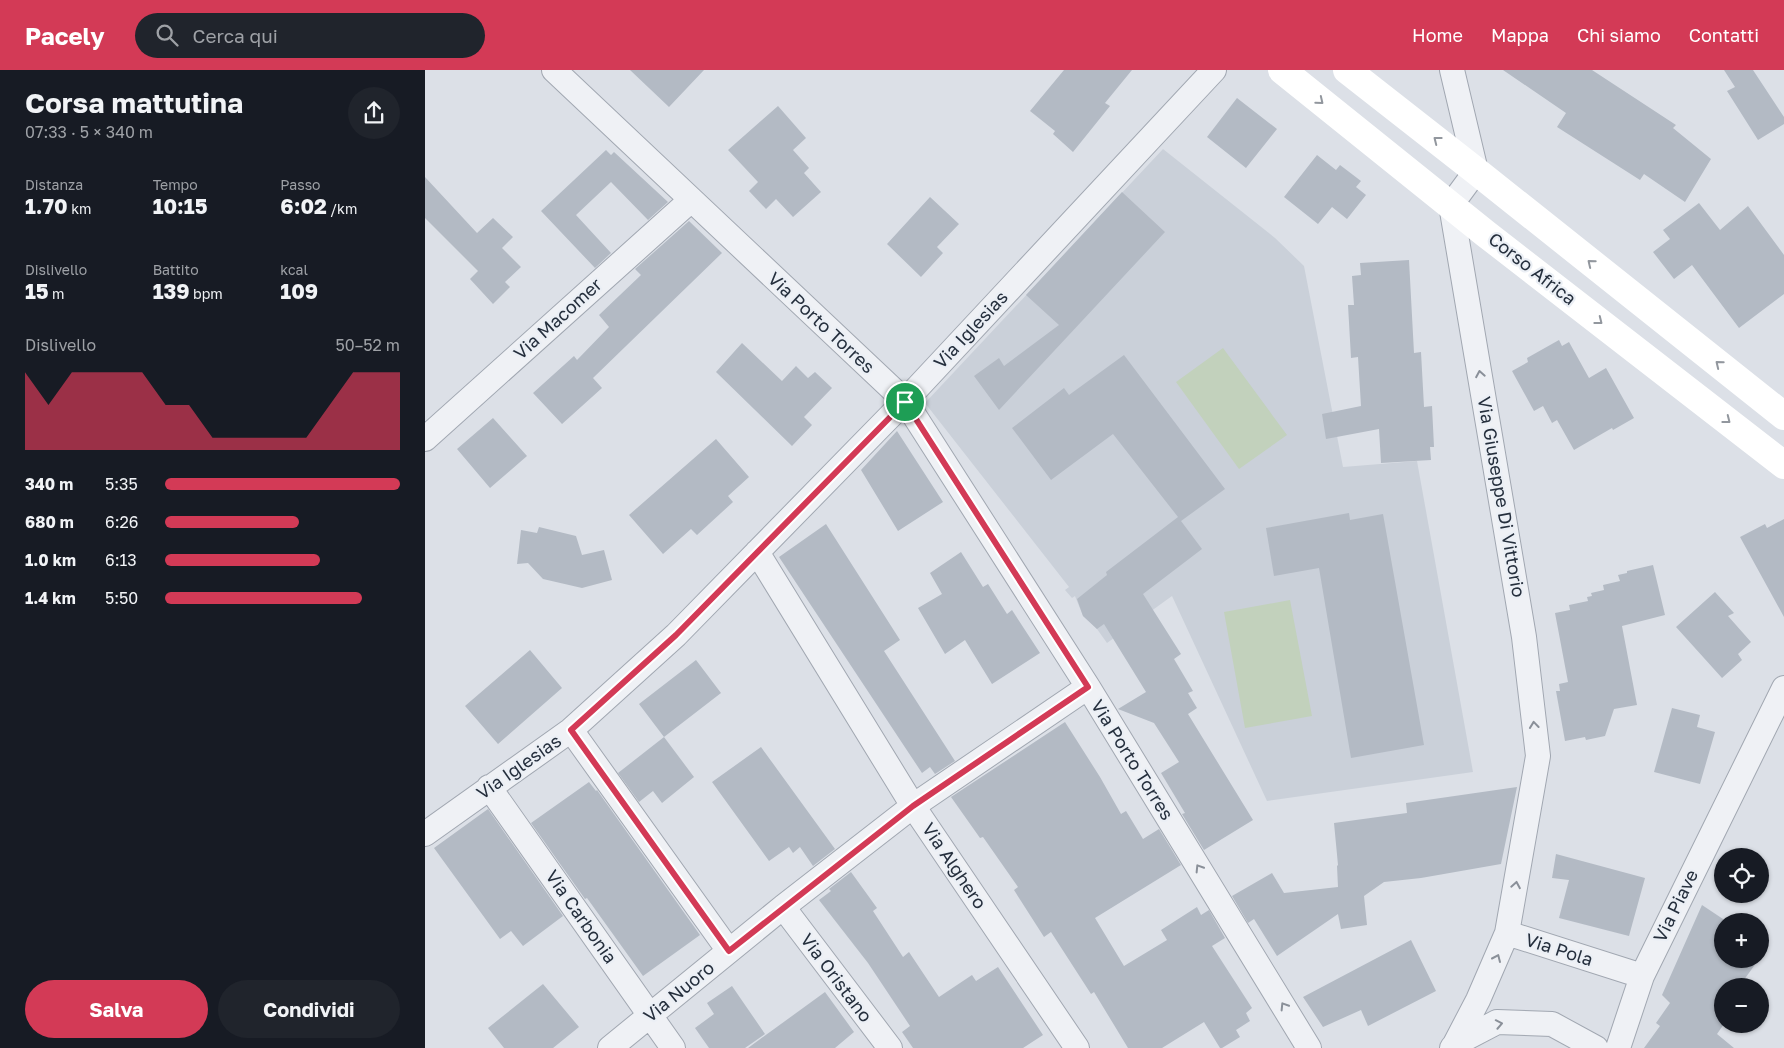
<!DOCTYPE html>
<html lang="it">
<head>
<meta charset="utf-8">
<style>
	:root { --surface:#171b24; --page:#20242c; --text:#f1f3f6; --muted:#9ea1a6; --accent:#d33a56 }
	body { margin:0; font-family:"Golos Text",sans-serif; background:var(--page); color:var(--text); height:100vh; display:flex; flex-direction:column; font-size:19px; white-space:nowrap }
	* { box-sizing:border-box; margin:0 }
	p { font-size:16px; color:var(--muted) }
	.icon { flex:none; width:28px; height:28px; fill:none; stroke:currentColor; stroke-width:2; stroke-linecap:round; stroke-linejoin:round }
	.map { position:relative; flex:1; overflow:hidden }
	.sheet { display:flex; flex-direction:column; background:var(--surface); width:425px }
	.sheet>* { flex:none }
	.fabs { position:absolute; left:1289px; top:778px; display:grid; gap:10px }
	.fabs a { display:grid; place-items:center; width:55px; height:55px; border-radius:50%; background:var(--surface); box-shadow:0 1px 4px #0004; font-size:25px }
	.pin { position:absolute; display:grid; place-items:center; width:42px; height:42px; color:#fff; margin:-21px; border:2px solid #fff; border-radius:50%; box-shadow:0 1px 5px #0007 }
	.round { display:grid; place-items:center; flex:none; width:52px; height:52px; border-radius:26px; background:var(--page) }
	.overview { display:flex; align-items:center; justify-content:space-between; height:85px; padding:0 25px }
	h1 { font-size:28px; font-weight:700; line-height:38px }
	.figures { display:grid; grid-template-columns:repeat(3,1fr); gap:8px; height:85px; padding:5px 25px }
	.figures div { display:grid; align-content:center }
	.figures b { font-size:21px; font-weight:700 }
	.figures small { font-size:14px; font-weight:400 }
	.figures p { font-size:14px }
	.chart { height:140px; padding:10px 25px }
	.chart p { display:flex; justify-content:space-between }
	.chart svg { width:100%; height:90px; margin-top:5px; fill:var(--accent); opacity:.7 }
	.primary-button { display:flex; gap:10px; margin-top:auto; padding:10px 25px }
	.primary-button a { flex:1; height:58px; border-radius:30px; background:var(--accent); color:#fff; font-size:20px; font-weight:700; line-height:58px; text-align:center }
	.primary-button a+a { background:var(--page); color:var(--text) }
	ul { padding:0 25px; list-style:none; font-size:16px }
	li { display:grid; grid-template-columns:80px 60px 1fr; align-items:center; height:38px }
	li i { height:12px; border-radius:6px; background:var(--accent) }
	header { display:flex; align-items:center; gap:30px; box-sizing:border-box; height:70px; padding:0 25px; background:var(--accent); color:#fff }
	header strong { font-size:24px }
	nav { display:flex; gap:28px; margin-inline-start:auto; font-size:18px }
	.search { width:350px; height:45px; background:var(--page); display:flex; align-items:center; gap:12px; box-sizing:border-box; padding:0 18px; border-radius:28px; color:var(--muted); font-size:19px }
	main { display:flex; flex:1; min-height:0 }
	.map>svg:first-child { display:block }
	.built { fill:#cad0d9 }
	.green { fill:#c2d1bc }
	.building { fill:#b3bac4 }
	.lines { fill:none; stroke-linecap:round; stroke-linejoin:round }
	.street-casing { stroke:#a1a7b1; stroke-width:26 }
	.street { stroke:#eff1f5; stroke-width:24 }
	.secondary { stroke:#fff; stroke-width:28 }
	.oneway { stroke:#92979e }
	.oneway2 { stroke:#8a9099 }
	.route-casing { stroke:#fff; stroke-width:10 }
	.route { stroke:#d33a56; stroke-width:6 }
	.labels { text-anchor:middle; stroke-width:4.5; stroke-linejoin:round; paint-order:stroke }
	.street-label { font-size:18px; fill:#252f3d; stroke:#ebeff5 }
</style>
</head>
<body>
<header>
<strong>Pacely</strong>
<div class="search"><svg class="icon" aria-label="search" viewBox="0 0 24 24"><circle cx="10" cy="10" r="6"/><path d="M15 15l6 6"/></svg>Cerca qui</div>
<nav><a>Home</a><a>Mappa</a><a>Chi siamo</a><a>Contatti</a></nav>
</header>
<main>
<section class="sheet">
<div class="overview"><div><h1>Corsa mattutina</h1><p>07:33 · 5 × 340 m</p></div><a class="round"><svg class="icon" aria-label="share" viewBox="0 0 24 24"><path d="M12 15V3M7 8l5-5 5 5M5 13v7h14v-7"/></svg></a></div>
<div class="figures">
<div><p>Distanza</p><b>1.70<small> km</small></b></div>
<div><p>Tempo</p><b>10:15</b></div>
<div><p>Passo</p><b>6:02<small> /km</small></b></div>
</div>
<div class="figures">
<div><p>Dislivello</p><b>15<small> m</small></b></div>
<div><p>Battito</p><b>139<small> bpm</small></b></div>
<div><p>kcal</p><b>109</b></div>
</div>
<div class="chart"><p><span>Dislivello</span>50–52 m</p>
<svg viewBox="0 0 160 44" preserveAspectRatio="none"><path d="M0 44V6L10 22L20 6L30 6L40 6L50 6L60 22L70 22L80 38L90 38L100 38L110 38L120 38L130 22L140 6L150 6L160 6V44z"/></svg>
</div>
<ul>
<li><b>340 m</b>5:35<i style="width:100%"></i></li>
<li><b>680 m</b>6:26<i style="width:57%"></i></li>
<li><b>1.0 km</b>6:13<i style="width:66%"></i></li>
<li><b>1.4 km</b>5:50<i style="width:84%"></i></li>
</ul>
<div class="primary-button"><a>Salva</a><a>Condividi</a></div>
</section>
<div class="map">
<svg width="1359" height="978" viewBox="0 0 1359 978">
	<rect width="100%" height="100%" fill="#dce0e7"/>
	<path class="built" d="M 738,79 L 850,168 L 879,196 L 918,397 L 992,391 L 1048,702 L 842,731 L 747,526 L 682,573 L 672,559 L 658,546 L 650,526 L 647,528 L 640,520 L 644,517 L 500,333 Z"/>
	<path class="green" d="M 798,278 L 862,365 L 814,399 L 751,312 Z
		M 865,530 L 887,646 L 820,658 L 799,542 Z"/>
	<path class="building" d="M 205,0 L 279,0 L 244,37 Z
		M 639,0 L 707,0 L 680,33 L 685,36 L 648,82 L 628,64 L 630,61 L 605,41 Z
		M 1078,0 L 1167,0 L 1251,55 L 1248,58 L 1286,89 L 1260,132 L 1219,104 L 1215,110 L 1132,57 L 1141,43 Z
		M 1299,0 L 1328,0 L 1359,47 L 1359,54 L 1333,70 L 1302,21 L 1310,17 Z
		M 812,28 L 852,59 L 821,98 L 782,67 Z
		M 353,36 L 381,68 L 368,80 L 384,98 L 379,103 L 396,122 L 368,147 L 351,129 L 341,139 L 324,121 L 333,112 L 303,80 Z
		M 181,80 L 186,85 L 189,82 L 243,132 L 223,150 L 186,112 L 151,145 L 186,183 L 170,198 L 116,141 Z
		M 892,85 L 911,100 L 915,95 L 936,111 L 931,117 L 941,125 L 922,149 L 907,137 L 893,154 L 859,127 Z
		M 0,107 L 52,163 L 68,148 L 88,167 L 77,178 L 96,197 L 80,212 L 85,217 L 68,234 L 45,209 L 53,201 L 0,148 Z
		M 697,122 L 740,162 L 574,340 L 549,306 L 574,288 L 579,296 L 634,255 L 601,225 Z
		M 505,127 L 534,154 L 512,177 L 518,183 L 496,207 L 462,174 Z
		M 1274,133 L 1295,160 L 1323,136 L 1359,185 L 1359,224 L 1314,258 L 1267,195 L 1249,209 L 1228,182 L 1245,169 L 1238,160 Z
		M 264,151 L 297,183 L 168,308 L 177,318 L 137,354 L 108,323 L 149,286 L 152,290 L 184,257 L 174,245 L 216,205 L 210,199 Z
		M 984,190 L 989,283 L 996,282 L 999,337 L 1007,336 L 1009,377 L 1005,377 L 1006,390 L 956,393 L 954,359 L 901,369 L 897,344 L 936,336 L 933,287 L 926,288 L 923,235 L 929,235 L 927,206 L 936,205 L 935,193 Z
		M 1134,270 L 1137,276 L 1144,272 L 1164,308 L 1181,298 L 1209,348 L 1188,360 L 1187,358 L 1149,380 L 1132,350 L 1127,353 L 1118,336 L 1109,341 L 1087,301 L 1103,292 L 1102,288 Z
		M 317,273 L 357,311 L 371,296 L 383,308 L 390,302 L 407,318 L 379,347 L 387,355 L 367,376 L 291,302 Z
		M 699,285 L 800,419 L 756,451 L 777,479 L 718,524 L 756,584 L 749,589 L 768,621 L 763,623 L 772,638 L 763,644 L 828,750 L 779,780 L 757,744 L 760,743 L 736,703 L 754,692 L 729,653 L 693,639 L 721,622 L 679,554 L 672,559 L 658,546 L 652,529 L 682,505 L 681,502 L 753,447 L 688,364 L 626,410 L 587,358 L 639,318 L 644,325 Z
		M 68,348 L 102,386 L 65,418 L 32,379 Z
		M 472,361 L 518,432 L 473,461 L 436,400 Z
		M 291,369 L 324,407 L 303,426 L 308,432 L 272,465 L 266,459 L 238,484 L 204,445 Z
		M 924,443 L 925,450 L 958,444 L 999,675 L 926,688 L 894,498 L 849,506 L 841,458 Z
		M 1359,449 L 1359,547 L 1315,467 L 1340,454 L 1342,458 Z
		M 401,454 L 475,570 L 459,581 L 530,691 L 510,704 L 505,697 L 497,703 L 354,487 Z
		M 114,457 L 151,466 L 157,485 L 179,480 L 187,510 L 157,518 L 118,509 L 103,493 L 92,494 L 96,460 L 112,463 Z
		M 536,482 L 558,517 L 563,514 L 582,544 L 587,540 L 615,583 L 567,614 L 540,570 L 520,584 L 493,538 L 517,524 L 505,503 Z
		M 1228,495 L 1240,545 L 1197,556 L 1212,635 L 1189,639 L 1180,666 L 1161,670 L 1160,667 L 1140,671 L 1131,621 L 1135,621 L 1134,614 L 1143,612 L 1130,543 L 1145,540 L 1144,535 L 1163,531 L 1162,527 L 1167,526 L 1166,523 L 1179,520 L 1178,515 L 1195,511 L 1193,505 L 1202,503 L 1202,501 Z
		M 1290,522 L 1309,543 L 1303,546 L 1326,572 L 1313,584 L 1317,590 L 1297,608 L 1251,557 Z
		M 105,580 L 137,618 L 73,674 L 40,636 Z
		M 271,590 L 296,623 L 239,667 L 214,634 Z
		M 1247,638 L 1275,645 L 1272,657 L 1290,662 L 1275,714 L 1229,702 Z
		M 640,652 L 675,707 L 696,744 L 701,741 L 718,769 L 734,759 L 756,795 L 670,848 L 699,896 L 742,870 L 736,860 L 772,837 L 776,845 L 784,840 L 800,868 L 787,876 L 827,938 L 821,943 L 825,951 L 811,960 L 815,967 L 797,978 L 795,978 L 779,952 L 737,978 L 703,978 L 669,922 L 666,924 L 626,862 L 619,867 L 589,820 L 593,817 L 558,767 L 555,768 L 526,727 Z
		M 239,667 L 269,707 L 237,733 L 228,721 L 214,732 L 193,703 Z
		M 336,677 L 410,779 L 388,796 L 375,777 L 368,783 L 364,777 L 344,791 L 287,712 Z
		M 164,712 L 171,721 L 172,720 L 275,865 L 218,906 L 162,828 L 160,829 L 106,753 Z
		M 1092,717 L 1076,794 L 996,808 L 959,812 L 939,826 L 942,855 L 916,859 L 913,844 L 852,886 L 829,849 L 823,853 L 807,826 L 847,803 L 859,823 L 913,817 L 912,796 L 913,795 L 909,753 L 982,743 L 981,733 Z
		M 63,739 L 138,846 L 98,876 L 86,861 L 75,869 L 9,778 Z
		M 1131,784 L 1220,808 L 1204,866 L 1134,848 L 1144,810 L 1127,808 Z
		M 426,802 L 452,838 L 448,841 L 478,887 L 484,882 L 514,927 L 547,905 L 551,911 L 573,897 L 618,965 L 598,978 L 488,978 L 477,962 L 485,956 L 443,893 L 394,830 L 406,821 L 404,819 Z
		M 1277,835 L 1301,851 L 1298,851 L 1298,889 L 1334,889 L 1316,914 L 1319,916 L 1298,916 L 1298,954 L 1299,954 L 1292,964 L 1309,978 L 1219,978 L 1235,956 L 1231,953 L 1245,933 L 1237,925 Z
		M 986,870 L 1011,921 L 943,956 L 936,940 L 898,957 L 878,927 Z
		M 118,914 L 154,957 L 128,978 L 79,978 L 63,958 Z
		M 307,916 L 340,964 L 320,978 L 284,978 L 270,958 L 289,944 L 282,933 Z
		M 400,922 L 429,962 L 410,978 L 323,978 Z"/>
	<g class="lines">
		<defs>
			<path id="street" d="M 129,0 L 480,331 L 663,617 L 884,978
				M 0,369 L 266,130
				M 332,482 L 488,736 L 652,978
				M 146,660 L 304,881
				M 64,717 L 248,978
				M 0,764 L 146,660 L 251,565 L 480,331 L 789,0
				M 358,837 L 465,978
				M 1082,863 L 1217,906
				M 1030,974 L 1072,952 L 1127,954 L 1171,978
				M 185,978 L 358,837 L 488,736 L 663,617
				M 1027,978 L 1030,974 L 1053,930 L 1082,863 L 1113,686 L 1099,567 L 1026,135 L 1051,101 L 1027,0
				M 1193,978 L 1217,906 L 1359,618"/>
		</defs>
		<use href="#street" class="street-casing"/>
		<use href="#street" class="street"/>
		<path class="secondary" d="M 857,0 L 1061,164 L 1359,395
			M 922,0 L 1051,101 L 1359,346"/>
	</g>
	<defs><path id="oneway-chevron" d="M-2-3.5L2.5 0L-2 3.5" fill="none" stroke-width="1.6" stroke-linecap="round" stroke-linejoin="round" transform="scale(1.25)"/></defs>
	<g class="oneway">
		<use href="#oneway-chevron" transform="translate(895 31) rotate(39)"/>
		<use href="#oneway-chevron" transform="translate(1012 70) rotate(-142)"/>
		<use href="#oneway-chevron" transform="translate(1166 193) rotate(-141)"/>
		<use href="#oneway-chevron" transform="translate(1174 251) rotate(38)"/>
		<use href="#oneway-chevron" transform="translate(1294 294) rotate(-141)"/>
		<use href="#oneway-chevron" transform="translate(1302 350) rotate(38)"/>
	</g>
	<g class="oneway2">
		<use href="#oneway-chevron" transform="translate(1055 304) rotate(-100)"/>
		<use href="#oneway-chevron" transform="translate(1109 655) rotate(-96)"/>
		<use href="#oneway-chevron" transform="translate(774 798) rotate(-122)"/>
		<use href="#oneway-chevron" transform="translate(1091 815) rotate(-80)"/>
		<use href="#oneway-chevron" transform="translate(1072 888) rotate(-66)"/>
		<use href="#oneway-chevron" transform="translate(859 936) rotate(-122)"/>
		<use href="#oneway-chevron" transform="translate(1074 954) rotate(-11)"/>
	</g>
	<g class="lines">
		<defs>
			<path id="route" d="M 480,332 L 663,617 L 488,736 L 304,881 L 146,660 L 251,565 Z"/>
		</defs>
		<use href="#route" class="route-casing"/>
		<use href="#route" class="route"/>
	</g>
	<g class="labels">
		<g class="street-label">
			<text transform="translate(1107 199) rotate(38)" y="6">Corso Africa</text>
			<text transform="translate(133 249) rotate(-42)" y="6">Via Macomer</text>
			<text transform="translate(396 253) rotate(43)" y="6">Via Porto Torres</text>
			<text transform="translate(546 260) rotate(-47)" y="6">Via Iglesias</text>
			<text transform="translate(1076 427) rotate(80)" y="6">Via Giuseppe Di Vittorio</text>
			<text transform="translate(707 690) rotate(58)" y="6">Via Porto Torres</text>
			<text transform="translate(94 697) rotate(-35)" y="6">Via Iglesias</text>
			<text transform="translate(529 796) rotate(56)" y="6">Via Alghero</text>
			<text transform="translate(1251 836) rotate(-64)" y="6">Via Piave</text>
			<text transform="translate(156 847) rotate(55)" y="6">Via Carbonia</text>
			<text transform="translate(1134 880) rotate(18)" y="6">Via Pola</text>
			<text transform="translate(411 908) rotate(53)" y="6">Via Oristano</text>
			<text transform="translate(254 922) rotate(-39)" y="6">Via Nuoro</text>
		</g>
	</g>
</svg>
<div class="fabs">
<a><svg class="icon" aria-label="locate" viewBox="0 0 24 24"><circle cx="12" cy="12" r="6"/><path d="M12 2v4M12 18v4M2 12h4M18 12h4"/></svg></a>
<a>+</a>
<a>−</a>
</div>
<div class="pin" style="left:480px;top:332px;background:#1e9e55"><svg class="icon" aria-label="arrive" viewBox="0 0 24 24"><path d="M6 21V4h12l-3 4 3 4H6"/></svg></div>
</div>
</main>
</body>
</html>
